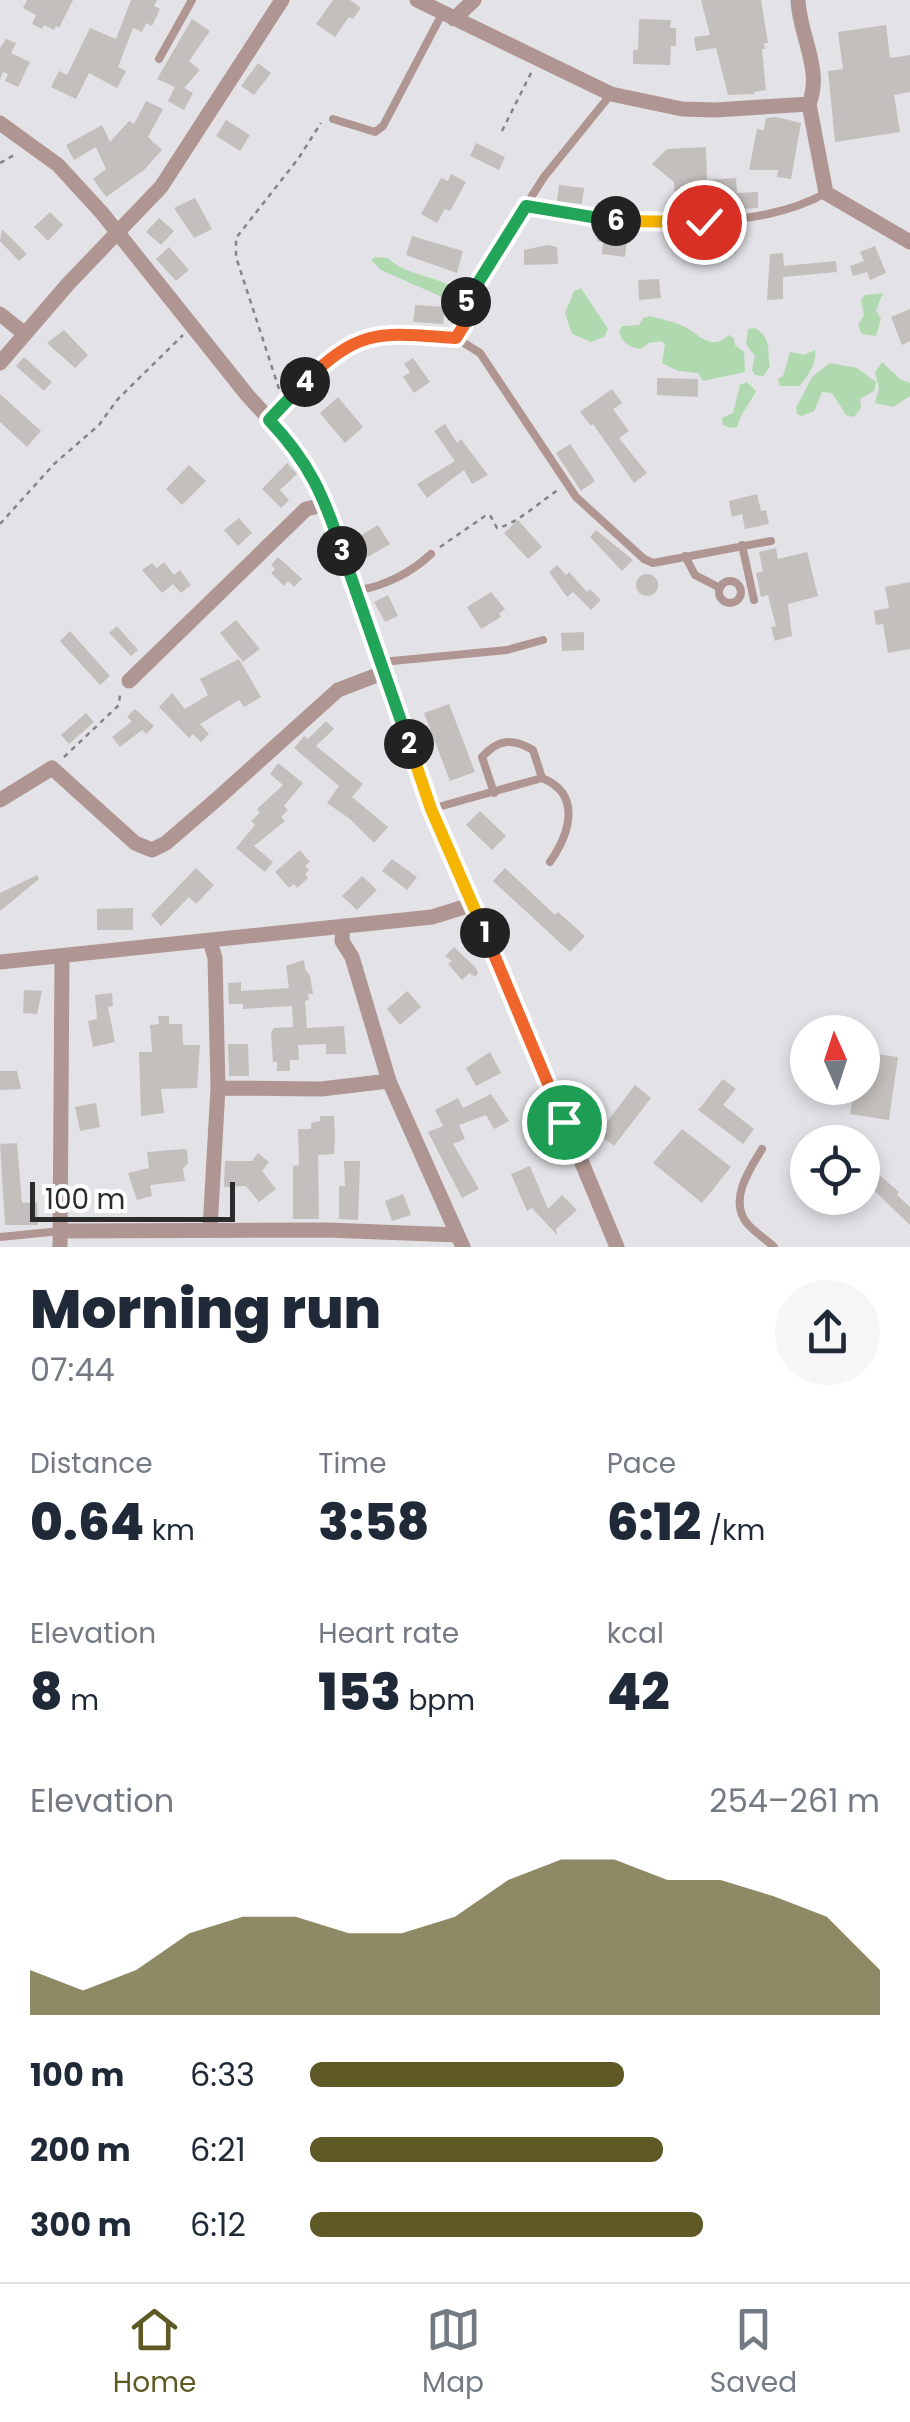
<!DOCTYPE html>
<html lang="en">
<head>
<meta charset="utf-8">
<style>
	:root { --surface:#fff; --page:#f6f6f7; --text:#1f2937; --muted:#747a83; --line:#e0e1e3; --accent:#5e5925 }
	body { margin:0; font-family:Poppins,sans-serif; background:var(--page); color:var(--text); height:100vh; display:flex; flex-direction:column; font-size:38px; white-space:nowrap }
	* { box-sizing:border-box; margin:0 }
	p { font-size:32px; color:var(--muted) }
	.icon { flex:none; width:55px; height:55px; fill:none; stroke:currentColor; stroke-width:2; stroke-linecap:round; stroke-linejoin:round }
	.map { position:relative; height:1247px; overflow:hidden }
	.details { display:flex; flex-direction:column; background:var(--surface); flex:1 }
	.details>* { flex:none }
	.needle { width:65px; rotate:357deg }
	.tools { position:absolute; left:790px; top:1015px; display:grid; gap:20px }
	.tools a { display:grid; place-items:center; width:90px; height:90px; border-radius:50%; background:var(--surface); box-shadow:0 5px 15px #0003; font-size:50px }
	.scale { position:absolute; left:30px; bottom:25px; width:205px; box-sizing:border-box; padding-left:10px; border:5px solid #2b2b2c; border-top:0; font-size:28px; line-height:35px; white-space:nowrap; color:#2b2b2c; -webkit-text-stroke:8px #fff; paint-order:stroke }
	.pin { position:absolute; display:grid; place-items:center; width:85px; height:85px; color:#fff; margin:-42px; border:5px solid #fff; border-radius:50%; box-shadow:0 2px 10px #0007 }
	.km { position:absolute; width:50px; height:50px; margin:-25px; border-radius:50%; background:#222; color:#fff; font-size:28px; line-height:50px; text-align:center }
	.round { display:grid; place-items:center; flex:none; width:105px; height:105px; border-radius:52px; background:var(--page) }
	.headline { display:flex; align-items:center; justify-content:space-between; height:170px; padding:0 30px }
	h1 { font-size:55px; font-weight:800; line-height:75px }
	.metrics { display:grid; grid-template-columns:repeat(3,1fr); gap:15px; height:170px; padding:10px 30px }
	.metrics div { display:grid; align-content:center }
	.metrics b { font-size:50px; font-weight:800 }
	.metrics small { font-size:28px; font-weight:400 }
	.metrics p { font-size:28px }
	.chart { height:280px; padding:20px 30px }
	.chart p { display:flex; justify-content:space-between }
	.chart svg { width:100%; height:180px; margin-top:10px; fill:var(--accent); opacity:.7 }
	ul { padding:0 30px; list-style:none; font-size:32px }
	li { display:grid; grid-template-columns:160px 120px 1fr; align-items:center; height:75px }
	li i { height:25px; border-radius:12px; background:var(--accent) }
	.menu { display:flex; justify-content:space-around; align-items:center; height:140px; border-top:2px solid var(--line); background:var(--surface); font-size:28px; color:var(--muted) }
	.menu a { display:grid; justify-items:center; gap:5px }
	.menu .current { color:var(--accent) }
	.map>svg:first-child { display:block }
	.green { fill:#b0d9b0 }
	.building { fill:#c3bfbd }
	.lines { fill:none; stroke-linecap:round; stroke-linejoin:round }
	.path { stroke:#858487; stroke-width:2.5; stroke-dasharray:5 5; stroke-linecap:butt }
	.service { stroke:#b09692; stroke-width:8 }
	.minor { stroke:#b09692; stroke-width:15 }
	.split-1-casing { stroke:#fff; stroke-width:20 }
	.split-2-casing { stroke:#fff; stroke-width:20 }
	.split-3-casing { stroke:#fff; stroke-width:20 }
	.split-4-casing { stroke:#fff; stroke-width:20 }
	.split-5-casing { stroke:#fff; stroke-width:20 }
	.split-6-casing { stroke:#fff; stroke-width:20 }
	.split-7-casing { stroke:#fff; stroke-width:20 }
	.split-1 { stroke:#f0652b; stroke-width:12 }
	.split-2 { stroke:#f5b400; stroke-width:12 }
	.split-3 { stroke:#22a559; stroke-width:12 }
	.split-4 { stroke:#22a559; stroke-width:12 }
	.split-5 { stroke:#f0652b; stroke-width:12 }
	.split-6 { stroke:#22a559; stroke-width:12 }
	.split-7 { stroke:#f5b400; stroke-width:12 }
</style>
</head>
<body>
<div class="map">
<svg width="910" height="1247" viewBox="0 0 910 1247">
	<rect width="100%" height="100%" fill="#e3e2e6"/>
	<path class="green" d="M 376,257 L 388,258 C 403,274 430,275 449,285 L 449,292 L 442,297 L 381,270 L 371,260 Z
		M 581,288 L 608,329 L 604,337 L 591,342 L 572,334 L 565,313 L 574,291 Z
		M 883,293 L 876,310 L 881,319 L 876,336 L 862,334 L 858,325 L 864,315 L 861,300 L 865,295 Z
		M 650,316 C 658,318 678,323 683,326 C 700,334 709,352 729,335 L 734,338 L 735,345 L 744,352 L 745,372 L 703,381 L 698,373 L 678,371 L 662,363 L 665,344 L 661,341 L 649,343 L 641,349 C 630,348 623,343 619,332 L 622,326 L 639,325 L 643,318 Z
		M 755,328 C 772,338 767,351 770,367 L 763,376 L 755,375 L 752,370 L 755,356 L 746,344 L 748,329 Z
		M 815,350 C 817,362 808,378 799,386 L 780,386 L 778,379 L 783,376 L 790,352 L 804,355 Z
		M 882,362 L 901,380 L 910,383 L 910,396 L 893,407 L 875,403 L 879,388 L 875,373 Z
		M 830,363 L 857,368 L 876,382 L 874,391 L 860,399 L 861,408 L 854,417 L 846,415 L 832,393 L 822,392 L 814,411 L 802,416 L 797,414 L 796,408 L 812,377 Z
		M 747,382 L 756,391 C 750,404 741,411 737,427 L 730,428 L 723,425 L 722,418 L 733,413 L 740,385 Z"/>
	<path class="building" d="M 27,0 L 73,0 L 59,28 L 56,26 L 54,30 L 44,25 L 42,29 L 32,24 L 36,15 L 23,8 Z
		M 131,0 L 157,0 L 154,6 L 160,9 L 152,26 L 146,23 L 142,32 L 133,28 L 118,67 L 126,71 L 117,88 L 89,73 L 76,99 L 51,87 L 59,71 L 67,75 L 90,28 L 116,39 Z
		M 333,0 L 350,0 L 361,8 L 353,19 L 349,17 L 335,37 L 316,24 Z
		M 701,0 L 761,0 L 768,43 L 764,43 L 765,49 L 762,49 L 766,90 L 754,92 L 754,94 L 728,95 L 716,48 L 696,51 L 694,37 L 710,35 Z
		M 192,19 L 210,31 L 189,61 L 200,70 L 184,88 L 193,93 L 184,110 L 168,101 L 175,87 L 157,79 Z
		M 639,19 L 671,20 L 670,28 L 676,28 L 676,46 L 671,46 L 670,65 L 633,64 L 633,50 L 638,50 Z
		M 886,25 L 890,58 L 910,55 L 910,92 L 894,95 L 900,132 L 835,142 L 828,71 L 843,69 L 838,32 Z
		M 6,39 L 16,43 L 11,53 L 30,62 L 18,87 L 5,81 L 8,74 L 3,72 L 0,80 L 0,48 Z
		M 258,63 L 271,73 L 254,95 L 241,86 Z
		M 146,101 L 163,109 L 148,137 L 162,150 L 144,170 L 106,197 L 93,179 L 106,169 L 96,147 L 74,160 L 66,145 L 102,125 L 110,142 L 129,121 L 134,124 Z
		M 776,117 L 801,123 L 791,179 L 777,177 L 778,170 L 749,170 L 757,129 L 764,130 L 766,118 Z
		M 226,120 L 250,135 L 240,151 L 216,136 Z
		M 476,143 L 505,157 L 499,170 L 470,156 Z
		M 706,147 L 707,180 L 736,178 L 737,193 L 758,192 L 758,208 L 718,210 L 712,195 L 675,197 L 674,182 L 652,164 L 667,149 Z
		M 451,174 L 466,182 L 450,211 L 445,209 L 437,223 L 421,214 L 441,178 L 448,181 Z
		M 559,185 L 584,188 L 582,204 L 557,201 Z
		M 195,198 L 212,229 L 194,238 L 174,208 Z
		M 50,212 L 63,225 L 48,241 L 34,227 Z
		M 159,218 L 174,231 L 161,245 L 146,232 Z
		M 599,226 L 628,229 L 625,257 L 602,254 L 603,242 L 597,242 Z
		M 2,229 L 27,254 L 19,261 L 0,241 Z
		M 711,232 L 736,232 L 736,254 L 711,251 Z
		M 412,236 L 463,251 L 457,273 L 406,255 Z
		M 547,245 L 557,247 L 558,264 L 524,265 L 524,250 Z
		M 875,246 L 886,273 L 870,280 L 867,272 L 853,276 L 850,266 L 864,261 L 860,252 Z
		M 169,247 L 189,270 L 176,281 L 156,259 Z
		M 783,253 L 784,266 L 836,261 L 837,272 L 783,277 L 783,299 L 767,300 L 770,254 Z
		M 659,279 L 661,298 L 639,300 L 638,280 Z
		M 415,305 L 445,307 L 443,324 L 413,322 Z
		M 910,309 L 910,341 L 902,345 L 891,317 Z
		M 64,330 L 88,355 L 75,368 L 47,343 Z
		M 24,357 L 52,382 L 44,391 L 16,366 Z
		M 413,358 L 430,382 L 414,393 L 403,377 L 410,372 L 404,364 Z
		M 657,378 L 698,379 L 698,397 L 657,395 Z
		M 612,389 L 622,403 L 613,409 L 629,431 L 619,438 L 647,473 L 634,483 L 593,424 L 591,426 L 580,412 Z
		M 0,394 L 41,431 L 27,447 L 0,422 Z
		M 338,397 L 363,427 L 345,443 L 320,413 Z
		M 445,424 L 457,443 L 461,439 L 488,475 L 472,484 L 464,470 L 427,498 L 417,484 L 455,461 L 434,431 Z
		M 570,444 L 595,481 L 581,491 L 556,453 Z
		M 287,463 L 297,474 L 280,490 L 289,500 L 281,508 L 262,489 Z
		M 189,465 L 206,481 L 182,505 L 166,489 Z
		M 757,494 L 761,511 L 766,510 L 769,524 L 745,529 L 742,514 L 732,517 L 729,501 Z
		M 239,518 L 252,533 L 238,546 L 224,530 Z
		M 518,520 L 542,547 L 528,559 L 504,533 Z
		M 378,525 L 390,544 L 366,558 L 355,539 Z
		M 596,530 L 633,560 L 622,571 L 590,537 Z
		M 776,548 L 778,559 L 807,552 L 818,596 L 788,604 L 792,636 L 775,641 L 771,627 L 776,626 L 768,595 L 761,597 L 756,573 L 763,571 L 759,552 Z
		M 278,557 L 302,579 L 294,587 L 288,581 L 284,586 L 271,573 L 275,569 L 271,565 Z
		M 164,562 L 174,575 L 180,570 L 191,585 L 181,593 L 173,584 L 162,593 L 142,570 L 152,563 L 157,568 Z
		M 557,565 L 566,575 L 569,572 L 587,592 L 590,589 L 601,600 L 591,610 L 573,592 L 567,597 L 549,572 Z
		M636 585a11 11 0 1 1 22 0a11 11 0 1 1-22 0Z
		M 910,582 L 910,649 L 888,653 L 883,624 L 876,625 L 874,611 L 889,608 L 885,587 Z
		M 491,592 L 505,609 L 499,614 L 501,617 L 481,629 L 467,607 Z
		M 388,595 L 398,616 L 385,622 L 374,602 Z
		M 236,620 L 260,649 L 243,662 L 220,633 Z
		M 117,626 L 138,650 L 131,656 L 109,633 Z
		M 70,631 L 110,676 L 100,685 L 60,641 Z
		M 584,632 L 584,650 L 562,651 L 561,633 Z
		M 239,659 L 261,697 L 244,707 L 239,700 L 200,724 L 209,734 L 201,742 L 193,734 L 189,738 L 159,707 L 172,693 L 185,709 L 208,695 L 200,679 Z
		M 449,704 L 475,772 L 450,781 L 424,713 Z
		M 135,709 L 154,726 L 146,734 L 142,730 L 120,747 L 112,737 L 132,721 L 127,717 Z
		M 86,713 L 94,722 L 69,744 L 61,735 Z
		M 326,721 L 334,729 L 316,746 L 363,784 L 352,797 L 388,827 L 374,843 L 350,819 L 327,803 L 339,786 L 294,748 L 304,736 L 308,739 Z
		M 278,763 L 303,783 L 284,806 L 288,810 L 281,817 L 285,821 L 254,846 L 273,862 L 265,872 L 236,848 L 255,825 L 251,821 L 260,813 L 257,809 L 283,785 L 270,774 Z
		M 480,811 L 506,836 L 492,850 L 466,825 Z
		M 300,850 L 310,862 L 305,866 L 309,870 L 305,874 L 308,878 L 297,888 L 294,884 L 289,888 L 275,872 Z
		M 392,859 L 417,877 L 407,890 L 382,871 Z
		M 196,868 L 214,885 L 196,904 L 189,897 L 161,926 L 151,915 Z
		M 505,868 L 555,915 L 558,912 L 585,936 L 570,952 L 493,881 Z
		M 37,875 L 39,879 L 0,911 L 0,893 Z
		M 362,876 L 377,890 L 357,910 L 342,896 Z
		M 133,908 L 133,930 L 97,930 L 97,909 Z
		M 454,947 L 476,968 L 478,973 L 475,977 L 469,973 L 462,980 L 448,964 L 452,961 L 445,956 Z
		M 304,960 L 305,969 L 310,976 L 313,994 L 308,994 L 309,1000 L 305,1001 L 307,1028 L 344,1026 L 346,1054 L 326,1054 L 326,1044 L 298,1045 L 299,1060 L 290,1060 L 290,1071 L 277,1071 L 277,1062 L 273,1062 L 271,1032 L 274,1028 L 293,1027 L 292,1006 L 243,1009 L 243,1004 L 229,1004 L 228,983 L 241,982 L 241,991 L 289,988 L 286,966 Z
		M 24,990 L 42,991 L 37,1014 L 23,1013 Z
		M 407,991 L 421,1007 L 400,1025 L 387,1009 Z
		M 112,993 L 113,1006 L 108,1007 L 115,1042 L 93,1047 L 88,1021 L 97,1019 L 95,995 Z
		M 158,1016 L 169,1016 L 169,1024 L 182,1024 L 183,1045 L 200,1045 L 197,1088 L 161,1089 L 164,1113 L 141,1116 L 139,1052 L 152,1052 L 150,1025 L 159,1024 Z
		M 228,1044 L 248,1044 L 249,1076 L 229,1076 Z
		M 490,1052 L 501,1073 L 476,1086 L 466,1068 Z
		M 862,1052 L 898,1057 L 889,1120 L 850,1114 L 854,1088 L 862,1088 Z
		M 0,1071 L 17,1071 L 21,1089 L 0,1090 Z
		M 723,1079 L 736,1089 L 723,1105 L 754,1129 L 743,1144 L 698,1110 Z
		M 635,1085 L 651,1098 L 614,1146 L 598,1134 Z
		M 491,1094 L 509,1121 L 494,1129 L 486,1115 L 459,1125 L 465,1139 L 453,1144 L 479,1189 L 462,1198 L 428,1132 L 443,1126 L 435,1110 L 458,1098 L 463,1108 Z
		M 96,1103 L 100,1127 L 80,1131 L 75,1107 Z
		M 320,1116 L 334,1116 L 335,1137 L 334,1154 L 318,1155 L 319,1219 L 293,1219 L 293,1166 L 299,1165 L 298,1129 L 311,1129 L 311,1123 L 320,1121 Z
		M 682,1129 L 731,1167 L 702,1203 L 653,1163 Z
		M 17,1143 L 22,1203 L 37,1202 L 38,1225 L 5,1225 L 0,1144 Z
		M 184,1149 L 187,1150 L 188,1163 L 183,1169 L 185,1181 L 150,1185 L 152,1196 L 137,1200 L 128,1173 L 149,1168 L 147,1152 Z
		M 258,1153 L 269,1162 L 262,1171 L 276,1189 L 259,1202 L 246,1186 L 224,1187 L 225,1161 L 252,1161 Z
		M 862,1160 L 899,1192 L 897,1195 L 910,1207 L 910,1225 L 862,1179 Z
		M 344,1161 L 360,1161 L 358,1220 L 339,1219 L 339,1186 L 345,1186 Z
		M 530,1166 L 548,1209 L 562,1195 L 577,1210 L 556,1229 L 557,1235 L 532,1208 L 527,1211 L 511,1174 Z
		M 403,1194 L 411,1215 L 392,1221 L 385,1201 Z"/>
	<g class="lines">
		<path class="path" d="M 502,131 L 532,71
			M 0,163 L 16,154
			M 586,217 L 632,224 L 693,222
			M 279,389 L 236,257 L 236,238 L 298,159 L 321,123
			M 0,524 L 54,464 L 99,425 L 117,400 L 183,335
			M 440,547 L 485,516 L 490,515 L 497,528 C 515,525 541,501 558,490
			M 64,757 L 119,705 L 120,693"/>
		<path class="service" d="M 159,59 L 192,0
			M 611,94 L 544,177 L 469,294 L 464,325 L 456,338 L 480,353 L 576,497 L 644,559 L 653,563 L 771,541
			M 333,119 L 375,132 L 383,126 L 443,12
			M 527,206 L 577,216
			M 704,222 C 747,219 788,214 826,193
			M 742,545 L 754,600
			M 685,556 L 695,575 L 720,588
			M719 592a11 11 0 1 1 22 0a11 11 0 1 1-22 0Z
			M 359,590 C 385,586 412,572 431,554
			M 382,662 L 507,650 L 543,640
			M 494,793 L 482,757 C 498,739 512,738 533,750 L 542,778
			M 431,809 L 542,778 C 582,794 570,833 550,862
			M 762,1149 C 750,1169 731,1196 744,1219 C 749,1229 765,1238 774,1247
			M 0,1237 L 61,1231"/>
		<path class="minor" d="M 417,0 L 611,94 L 682,109 L 715,110 L 809,104
			M 798,0 C 799,34 823,70 809,104 L 826,193 L 910,242
			M 454,19 L 474,0
			M 0,123 L 58,165 L 102,213 L 248,396 L 297,449 L 327,504 L 431,809 L 474,904 L 617,1247
			M 0,314 L 25,334
			M 0,363 L 68,284 L 161,187 L 282,0
			M 269,420 C 298,394 325,351 363,338 C 390,328 428,336 456,338
			M 129,681 L 306,509 L 327,504
			M 0,800 L 52,768 L 135,843 L 152,850 L 166,843 L 217,799 L 338,690 L 385,672
			M 343,926 L 342,941 L 352,957 L 389,1081 L 463,1247
			M 210,941 L 215,958 L 218,1088 L 210,1229
			M 0,962 L 432,917 L 474,904
			M 218,1088 L 321,1089 L 389,1081
			M 61,1231 L 327,1230 L 457,1235
			M 60,1247 L 62,957"/>
	</g>
	<g class="lines">
		<defs>
			<path id="split-1" d="M 485,933 L 564,1122"/>
			<path id="split-2" d="M 409,744 L 431,809 L 485,933"/>
			<path id="split-3" d="M 342,551 L 409,744"/>
			<path id="split-4" d="M 305,382 L 269,420 C 309,462 324,496 342,551"/>
			<path id="split-5" d="M 305,382 C 361,326 382,333 456,338 L 464,325 L 466,302"/>
			<path id="split-6" d="M 466,302 L 526,206 L 616,221"/>
			<path id="split-7" d="M 616,221 L 704,222"/>
		</defs>
		<use href="#split-1" class="split-1-casing"/>
		<use href="#split-2" class="split-2-casing"/>
		<use href="#split-3" class="split-3-casing"/>
		<use href="#split-4" class="split-4-casing"/>
		<use href="#split-5" class="split-5-casing"/>
		<use href="#split-6" class="split-6-casing"/>
		<use href="#split-7" class="split-7-casing"/>
		<use href="#split-1" class="split-1"/>
		<use href="#split-2" class="split-2"/>
		<use href="#split-3" class="split-3"/>
		<use href="#split-4" class="split-4"/>
		<use href="#split-5" class="split-5"/>
		<use href="#split-6" class="split-6"/>
		<use href="#split-7" class="split-7"/>
	</g>
</svg>
<div class="tools">
<a><svg class="needle" viewBox="-14 -14 28 28"><path d="M0-13l5 13h-10z" fill="#e53935"/><path d="M0 13l5-13h-10z" fill="#747a83"/></svg></a>
<a><svg class="icon" aria-label="locate" viewBox="0 0 24 24"><circle cx="12" cy="12" r="6"/><path d="M12 2v4M12 18v4M2 12h4M18 12h4"/></svg></a>
</div>
<div class="scale">100 m</div>
<div class="pin" style="left:564px;top:1122px;background:#1e9e55"><svg class="icon" aria-label="arrive" viewBox="0 0 24 24"><path d="M6 21V4h12l-3 4 3 4H6"/></svg></div>
<div class="pin" style="left:704px;top:222px;background:#d93025"><svg class="icon" aria-label="check" viewBox="0 0 24 24"><path d="M5 12l5 5 9-10"/></svg></div>
<b class="km" style="left:485px;top:933px">1</b>
<b class="km" style="left:409px;top:744px">2</b>
<b class="km" style="left:342px;top:551px">3</b>
<b class="km" style="left:305px;top:382px">4</b>
<b class="km" style="left:466px;top:302px">5</b>
<b class="km" style="left:616px;top:221px">6</b>
</div>
<section class="details">
<div class="headline"><div><h1>Morning run</h1><p>07:44</p></div><a class="round"><svg class="icon" aria-label="share" viewBox="0 0 24 24"><path d="M12 15V3M7 8l5-5 5 5M5 13v7h14v-7"/></svg></a></div>
<div class="metrics">
<div><p>Distance</p><b>0.64<small> km</small></b></div>
<div><p>Time</p><b>3:58</b></div>
<div><p>Pace</p><b>6:12<small> /km</small></b></div>
</div>
<div class="metrics">
<div><p>Elevation</p><b>8<small> m</small></b></div>
<div><p>Heart rate</p><b>153<small> bpm</small></b></div>
<div><p>kcal</p><b>42</b></div>
</div>
<div class="chart"><p><span>Elevation</span>254–261 m</p>
<svg viewBox="0 0 160 44" preserveAspectRatio="none"><path d="M0 44V33L10 38L20 33L30 24L40 20L50 20L60 24L70 24L80 20L90 11L100 6L110 6L120 11L130 11L140 15L150 20L160 33V44z"/></svg>
</div>
<ul>
<li><b>100 m</b>6:33<i style="width:55%"></i></li>
<li><b>200 m</b>6:21<i style="width:62%"></i></li>
<li><b>300 m</b>6:12<i style="width:69%"></i></li>
</ul>
</section>
<nav class="menu">
<a class="current"><svg class="icon" aria-label="home" viewBox="0 0 24 24"><path d="M3 11l9-7 9 7M6 9v11h12V9"/></svg>Home</a>
<a><svg class="icon" aria-label="map" viewBox="0 0 24 24"><path d="M3 6l6-2 6 2 6-2v14l-6 2-6-2-6 2zM9 4v14M15 6v14"/></svg>Map</a>
<a><svg class="icon" aria-label="saved" viewBox="0 0 24 24"><path d="M7 4h10v16l-5-4-5 4z"/></svg>Saved</a>
</nav>
</body>
</html>
